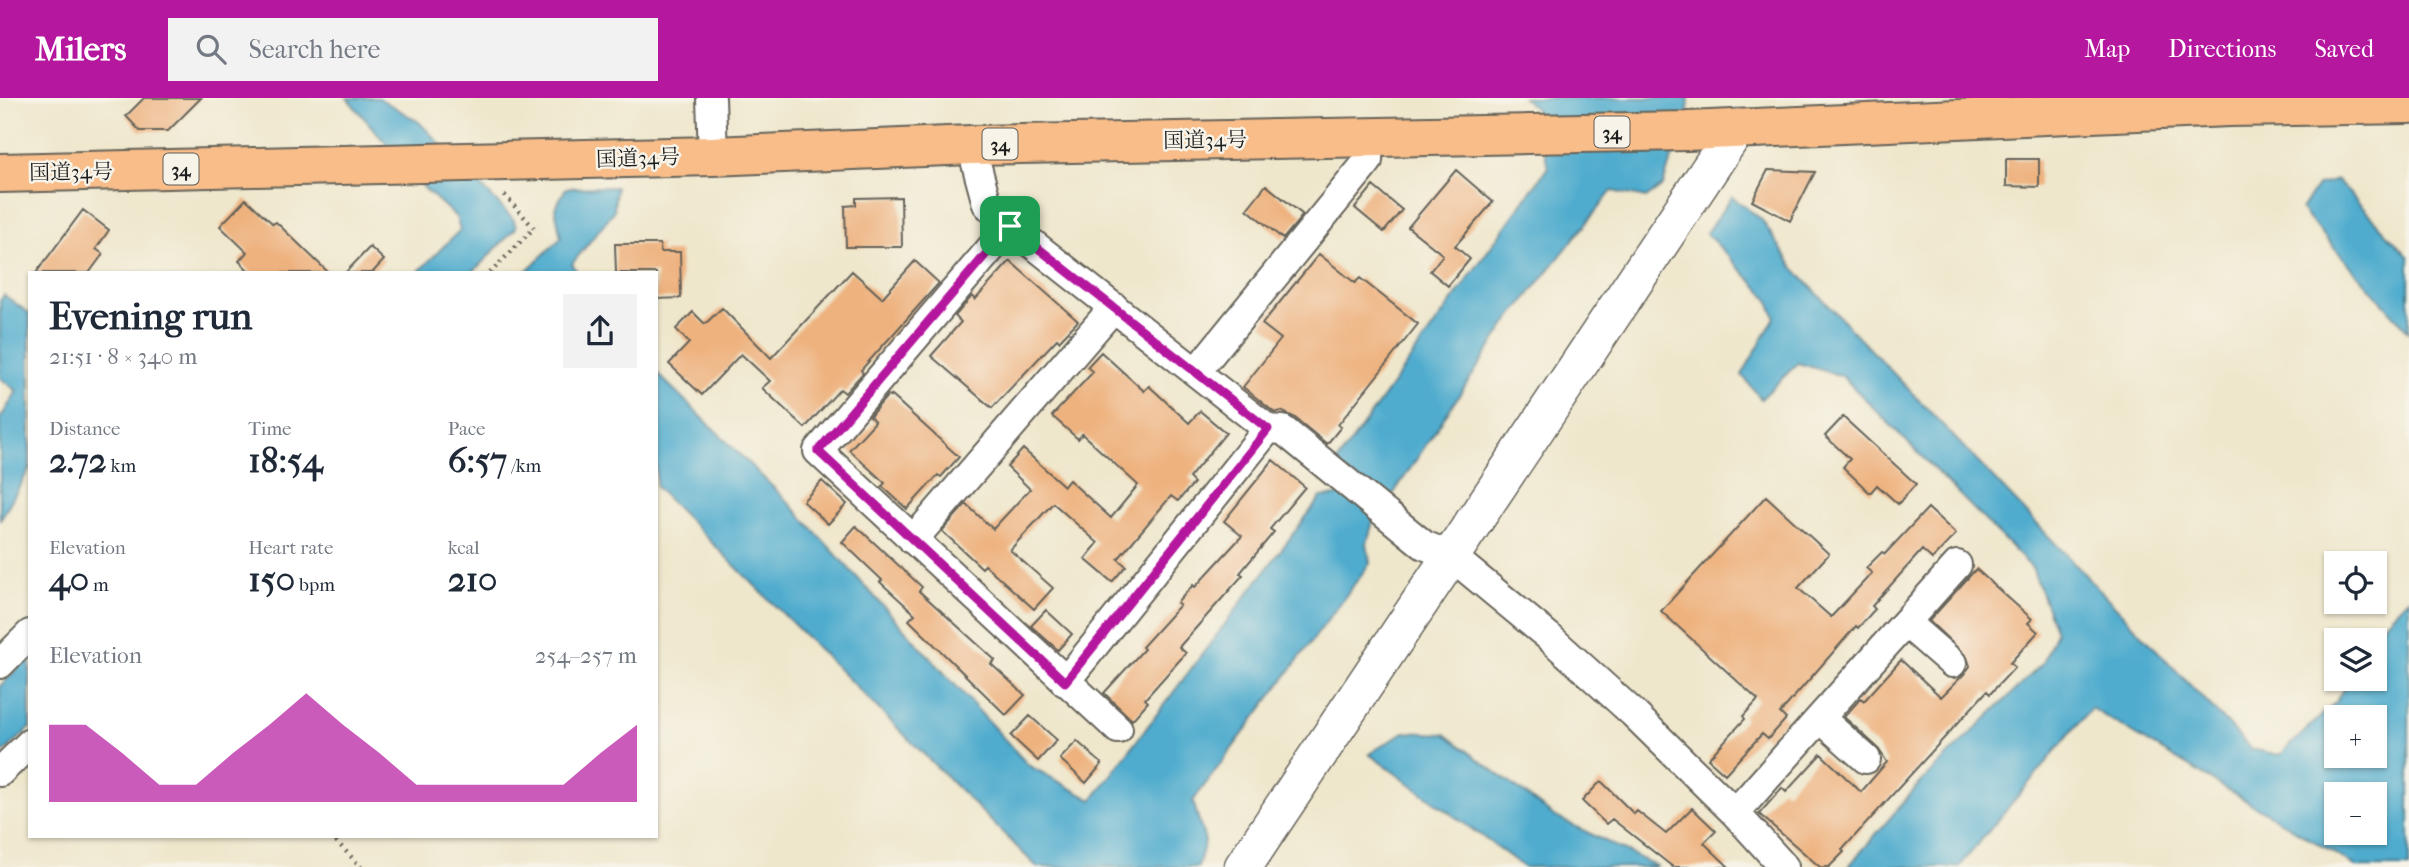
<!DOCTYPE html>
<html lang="en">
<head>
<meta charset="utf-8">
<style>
	:root { --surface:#fff; --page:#f2f2f3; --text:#1f2937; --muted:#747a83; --accent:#b5179e }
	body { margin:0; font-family:"IM FELL French Canon","Noto Serif JP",serif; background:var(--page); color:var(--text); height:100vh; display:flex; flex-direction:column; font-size:26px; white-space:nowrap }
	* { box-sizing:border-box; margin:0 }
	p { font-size:23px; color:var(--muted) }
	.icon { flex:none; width:38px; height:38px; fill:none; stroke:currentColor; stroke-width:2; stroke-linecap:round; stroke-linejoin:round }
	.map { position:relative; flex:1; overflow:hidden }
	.sheet { position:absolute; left:28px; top:173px; width:630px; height:567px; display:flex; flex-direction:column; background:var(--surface); border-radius:0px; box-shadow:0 2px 5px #0004 }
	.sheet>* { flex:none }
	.tools { position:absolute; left:2324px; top:453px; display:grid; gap:14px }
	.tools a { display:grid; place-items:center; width:63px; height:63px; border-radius:0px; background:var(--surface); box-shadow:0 2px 5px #0004; font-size:35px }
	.pin { position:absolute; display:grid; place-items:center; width:60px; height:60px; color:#fff; margin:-30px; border-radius:14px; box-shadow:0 4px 10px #0006 }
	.round { display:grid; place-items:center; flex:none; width:74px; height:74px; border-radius:0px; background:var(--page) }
	.head { display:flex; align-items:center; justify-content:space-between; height:119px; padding:0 21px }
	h1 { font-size:38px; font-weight:700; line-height:52px }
	.metrics { display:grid; grid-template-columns:repeat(3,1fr); gap:10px; height:119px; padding:7px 21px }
	.metrics div { display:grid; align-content:center }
	.metrics b { font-size:35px; font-weight:700 }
	.metrics small { font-size:19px; font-weight:400 }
	.metrics p { font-size:19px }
	.chart { height:196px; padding:14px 21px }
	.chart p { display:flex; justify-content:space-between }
	.chart svg { width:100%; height:126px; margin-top:7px; fill:var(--accent); opacity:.7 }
	header { display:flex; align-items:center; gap:42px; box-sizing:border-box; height:98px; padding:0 35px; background:var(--accent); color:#fff }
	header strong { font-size:33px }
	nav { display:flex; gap:38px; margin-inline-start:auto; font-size:24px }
	.search { width:490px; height:63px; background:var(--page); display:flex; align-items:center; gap:18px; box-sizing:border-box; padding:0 24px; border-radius:0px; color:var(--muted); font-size:26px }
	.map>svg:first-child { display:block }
	.water { fill:#50acce; stroke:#366475; stroke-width:2; fill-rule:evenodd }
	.building { fill:#eeb27f }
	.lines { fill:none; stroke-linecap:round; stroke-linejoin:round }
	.minor-casing { stroke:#66635a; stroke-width:32 }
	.tertiary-casing { stroke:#66635a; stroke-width:40 }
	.trunk-casing { stroke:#66635a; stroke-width:42 }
	.path { stroke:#66635a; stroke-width:4.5; stroke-dasharray:2 5; stroke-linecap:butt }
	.minor { stroke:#fff; stroke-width:28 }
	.tertiary { stroke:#fff; stroke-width:37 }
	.trunk { stroke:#f8bd89; stroke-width:38 }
	.route-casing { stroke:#fff; stroke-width:14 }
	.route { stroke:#b5179e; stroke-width:9 }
	.labels { text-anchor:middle; stroke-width:5; stroke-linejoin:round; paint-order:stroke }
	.shield { fill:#f7f3e8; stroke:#5e5c59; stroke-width:2 }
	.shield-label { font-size:19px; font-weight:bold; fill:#1c1c1c }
	.street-label { font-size:21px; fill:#1c1c1c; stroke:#f7f3e8 }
</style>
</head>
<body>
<header>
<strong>Milers</strong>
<div class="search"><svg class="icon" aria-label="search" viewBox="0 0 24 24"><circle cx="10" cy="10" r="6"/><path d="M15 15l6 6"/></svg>Search here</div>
<nav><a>Map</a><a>Directions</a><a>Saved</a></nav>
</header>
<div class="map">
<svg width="2409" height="769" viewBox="0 0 2409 769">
	<rect width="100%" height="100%" fill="#f7f3e8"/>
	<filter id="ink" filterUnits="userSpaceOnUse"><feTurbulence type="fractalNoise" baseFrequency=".0143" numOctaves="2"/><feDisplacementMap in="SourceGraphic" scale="14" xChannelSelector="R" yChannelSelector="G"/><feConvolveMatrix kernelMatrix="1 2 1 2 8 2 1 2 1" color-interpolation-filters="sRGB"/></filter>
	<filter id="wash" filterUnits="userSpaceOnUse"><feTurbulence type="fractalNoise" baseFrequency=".00686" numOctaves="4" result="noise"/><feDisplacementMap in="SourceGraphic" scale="28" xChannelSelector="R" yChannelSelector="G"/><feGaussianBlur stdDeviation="1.57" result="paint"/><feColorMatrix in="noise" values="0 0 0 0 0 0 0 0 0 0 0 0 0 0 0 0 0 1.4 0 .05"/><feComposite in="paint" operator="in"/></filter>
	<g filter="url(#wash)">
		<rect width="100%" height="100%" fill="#efe7cc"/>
		<path class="water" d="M 347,0 L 379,0 L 419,24 L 514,122 L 516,130 L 472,175 L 417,175 L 460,132 L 456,119 L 425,91 Z
			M 1523,0 L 1689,0 C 1689,30 1669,59 1663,88 L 1646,100 L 1612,93 L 1509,222 L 1394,395 L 1377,409 L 1367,445 L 1370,465 L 1193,703 L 1205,743 L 1198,769 L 1037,769 L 656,389 L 656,274 L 791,407 L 1028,667 L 1092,702 L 1321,399 L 1337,398 L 1350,376 L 1336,365 L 1548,69 L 1536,11 Z
			M 2337,82 L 2409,159 L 2409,234 L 2301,112 L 2317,87 Z
			M 616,89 L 614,113 L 572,166 L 578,175 L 524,175 L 561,140 L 555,110 L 566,90 Z
			M 1732,99 L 1761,121 L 1796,173 L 2251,651 L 2280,657 L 2336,604 L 2348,581 L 2375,581 L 2375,542 L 2368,542 L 2409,500 L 2409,769 L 2357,769 L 2091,610 L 1959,769 L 1848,769 L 1920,685 L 2043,565 L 2056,534 L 2032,470 L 1842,278 L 1798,265 L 1761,301 L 1742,277 L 1775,219 L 1768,200 L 1706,135 ZM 2336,620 L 2375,620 L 2375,658 L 2336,658 ZM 2375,696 L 2375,735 L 2336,735 L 2336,696 Z
			M 4,197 L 30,216 L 30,370 L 0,422 L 0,321 L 17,293 L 0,280 L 0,203 Z
			M 30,558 L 30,630 L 0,658 L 0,588 Z
			M 1404,634 L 1445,636 L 1554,718 L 1658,769 L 1524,769 L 1369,656 Z"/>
		<g id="blocks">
			<path class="building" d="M 144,0 L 201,0 L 168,33 L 140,33 L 126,18 Z
				M 2006,61 L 2039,61 L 2039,89 L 2006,88 Z
				M 1456,72 L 1493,104 L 1455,148 L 1470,161 L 1448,188 L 1430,173 L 1443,157 L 1408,129 Z
				M 1768,72 L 1815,74 L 1790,123 L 1752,103 Z
				M 1266,87 L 1303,117 L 1283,141 L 1247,111 Z
				M 1373,88 L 1402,112 L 1384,134 L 1355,110 Z
				M 901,99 L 902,149 L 846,149 L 845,108 L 856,107 L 856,100 Z
				M 246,101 L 273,126 L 276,124 L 329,175 L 251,175 L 239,163 L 247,154 L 220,128 Z
				M 83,112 L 109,132 L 96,151 L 103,156 L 89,175 L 36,175 Z
				M 615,146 L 660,146 L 660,154 L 680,154 L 681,200 L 656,201 L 656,175 L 616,175 Z
				M 370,149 L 384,162 L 372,175 L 345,175 Z
				M 1319,156 L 1355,185 L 1360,180 L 1418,226 L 1338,327 L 1341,329 L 1327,346 L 1294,319 L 1281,313 L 1275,315 L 1243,289 L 1281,241 L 1262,226 Z
				M 915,163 L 939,185 L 861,272 L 863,275 L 845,295 L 840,291 L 805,330 L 762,290 L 770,283 L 741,256 L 702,297 L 669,266 L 689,245 L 676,231 L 693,214 L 705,226 L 722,210 L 771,260 L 852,173 L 882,200 Z
				M 1010,163 L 1078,223 L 1059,243 L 1057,241 L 992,310 L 931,258 L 961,224 L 955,218 L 972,198 L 975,202 Z
				M 1101,254 L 1144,293 L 1149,288 L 1189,325 L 1200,313 L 1226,335 L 1189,380 L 1194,385 L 1178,403 L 1171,398 L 1118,461 L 1126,468 L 1112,484 L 1085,461 L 1098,445 L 1053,405 L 1010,452 L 1053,490 L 1034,511 L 985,467 L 982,470 L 942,433 L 966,406 L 993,431 L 1030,391 L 1007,369 L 1023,351 L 1064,388 L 1069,382 L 1111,420 L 1138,387 L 1082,336 L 1078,341 L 1052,318 L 1093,274 L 1087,269 Z
				M 888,297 L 890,299 L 891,297 L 959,359 L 941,379 L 938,377 L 907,411 L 882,388 L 885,385 L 849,352 L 875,324 L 870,318 Z
				M 1843,319 L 1916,386 L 1898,406 L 1877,387 L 1870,395 L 1843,369 L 1850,361 L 1825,338 Z
				M 1273,362 L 1305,389 L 1270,431 L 1274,434 L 1240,475 L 1243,477 L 1179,549 L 1186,555 L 1145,601 L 1148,604 L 1132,622 L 1104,595 L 1144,551 L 1142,549 L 1180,507 L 1177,505 L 1193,487 L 1195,489 L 1242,438 L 1224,423 Z
				M 822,383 L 847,406 L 828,426 L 803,403 Z
				M 1766,398 L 1829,456 L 1798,490 L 1831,519 L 1872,475 L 1866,470 L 1882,454 L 1885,456 L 1928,410 L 1956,436 L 1932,461 L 1922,452 L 1872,508 L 1875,511 L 1858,530 L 1856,528 L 1780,615 L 1786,621 L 1768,641 L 1762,636 L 1725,676 L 1708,661 L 1745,621 L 1743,618 L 1758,602 L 1661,513 Z
				M 856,428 L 922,489 L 919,493 L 995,562 L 991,566 L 1025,597 L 1006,617 L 909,522 L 915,516 L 880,484 L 882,482 L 842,444 Z
				M 1976,471 L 2032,521 L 2028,525 L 2038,534 L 2010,565 L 2015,569 L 1990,596 L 1987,593 L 1842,752 L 1844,754 L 1829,769 L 1820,769 L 1759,716 L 1782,690 L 1786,694 L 1821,656 L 1861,694 L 1887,664 L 1877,649 L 1844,619 L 1861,600 L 1864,603 L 1901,562 L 1941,599 L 1964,576 L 1970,568 L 1967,559 L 1929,523 Z
				M 1046,512 L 1072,536 L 1058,552 L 1031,528 Z
				M 1030,618 L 1057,642 L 1038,663 L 1011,638 Z
				M 1077,643 L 1102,666 L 1086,685 L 1060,661 Z
				M 1601,683 L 1634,716 L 1637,713 L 1666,736 L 1692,710 L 1716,733 L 1704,745 L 1729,769 L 1673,769 L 1612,721 L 1606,726 L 1582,703 Z"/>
		</g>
	</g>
	<g filter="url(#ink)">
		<use href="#blocks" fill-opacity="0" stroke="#66635a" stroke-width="2"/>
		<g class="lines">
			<defs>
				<path id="minor" d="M 711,0 L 713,58
					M 971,47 L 987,106 L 1010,128 L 1268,331
					M 1010,128 L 818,353 L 1118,631
					M 1196,274 L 1368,63 L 1369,39
					M 913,442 L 1114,209
					M 1906,525 L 1952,565
					M 0,566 L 30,536
					M 1065,584 L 1268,331 L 1283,332 L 1424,447 L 1451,458 L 1549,539 L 1633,615 L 1735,715 L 1784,769
					M 1820,620 L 1866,661
					M 0,674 L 30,645
					M 1735,715 L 1957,467"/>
				<path id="tertiary" d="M 1243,769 L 1737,30"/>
				<path id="trunk" d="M 0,75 L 713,58 L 971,47 L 1687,33 L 2229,9 L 2409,6"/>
			</defs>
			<use href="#minor" class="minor-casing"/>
			<use href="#tertiary" class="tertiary-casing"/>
			<use href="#trunk" class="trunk-casing"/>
			<path class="path" d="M 490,175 L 534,130 L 502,94
				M 331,738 L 361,769"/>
			<use href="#minor" class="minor"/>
			<use href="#tertiary" class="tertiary"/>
			<use href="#trunk" class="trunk"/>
		</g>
	</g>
	<g class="lines" filter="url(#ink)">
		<defs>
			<path id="route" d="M 1010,128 L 1268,331 L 1065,584 L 818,353 Z"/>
		</defs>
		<use href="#route" class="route-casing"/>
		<use href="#route" class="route"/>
	</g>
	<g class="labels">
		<g class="shield">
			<rect x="1594.5" y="18.5" width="35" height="31" rx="5"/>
			<rect x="982.5" y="30.5" width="35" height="31" rx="5"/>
			<rect x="163.5" y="55.5" width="35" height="31" rx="5"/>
		</g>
		<g class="shield-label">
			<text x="1612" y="41">34</text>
			<text x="1000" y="53">34</text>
			<text x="181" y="78">34</text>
		</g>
		<g class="street-label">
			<text transform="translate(1205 42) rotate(-1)" y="7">国道34号</text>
			<text transform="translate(638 60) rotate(-2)" y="7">国道34号</text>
			<text transform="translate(71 74) rotate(-1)" y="7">国道34号</text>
		</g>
	</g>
</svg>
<div class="tools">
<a><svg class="icon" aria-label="locate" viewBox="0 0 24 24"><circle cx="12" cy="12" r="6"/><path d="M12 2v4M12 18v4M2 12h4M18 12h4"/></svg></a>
<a><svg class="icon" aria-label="layers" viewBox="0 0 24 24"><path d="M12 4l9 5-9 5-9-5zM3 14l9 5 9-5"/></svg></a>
<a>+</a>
<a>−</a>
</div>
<div class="pin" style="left:1010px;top:128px;background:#1e9e55"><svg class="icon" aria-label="arrive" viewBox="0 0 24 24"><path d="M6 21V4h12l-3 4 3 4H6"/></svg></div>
<section class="sheet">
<div class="head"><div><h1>Evening run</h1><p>21:51 · 8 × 340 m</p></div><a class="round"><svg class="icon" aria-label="share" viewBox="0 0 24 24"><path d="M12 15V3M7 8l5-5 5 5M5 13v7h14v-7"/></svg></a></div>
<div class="metrics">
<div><p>Distance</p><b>2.72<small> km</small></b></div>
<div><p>Time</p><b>18:54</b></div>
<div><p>Pace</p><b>6:57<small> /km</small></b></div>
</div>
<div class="metrics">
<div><p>Elevation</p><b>40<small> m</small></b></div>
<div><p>Heart rate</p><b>150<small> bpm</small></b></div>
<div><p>kcal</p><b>210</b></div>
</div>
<div class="chart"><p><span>Elevation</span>254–257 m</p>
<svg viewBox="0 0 160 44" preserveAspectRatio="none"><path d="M0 44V17L10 17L20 27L30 38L40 38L50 27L60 17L70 6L80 17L90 27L100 38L110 38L120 38L130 38L140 38L150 27L160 17V44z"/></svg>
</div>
</section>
</div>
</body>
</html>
